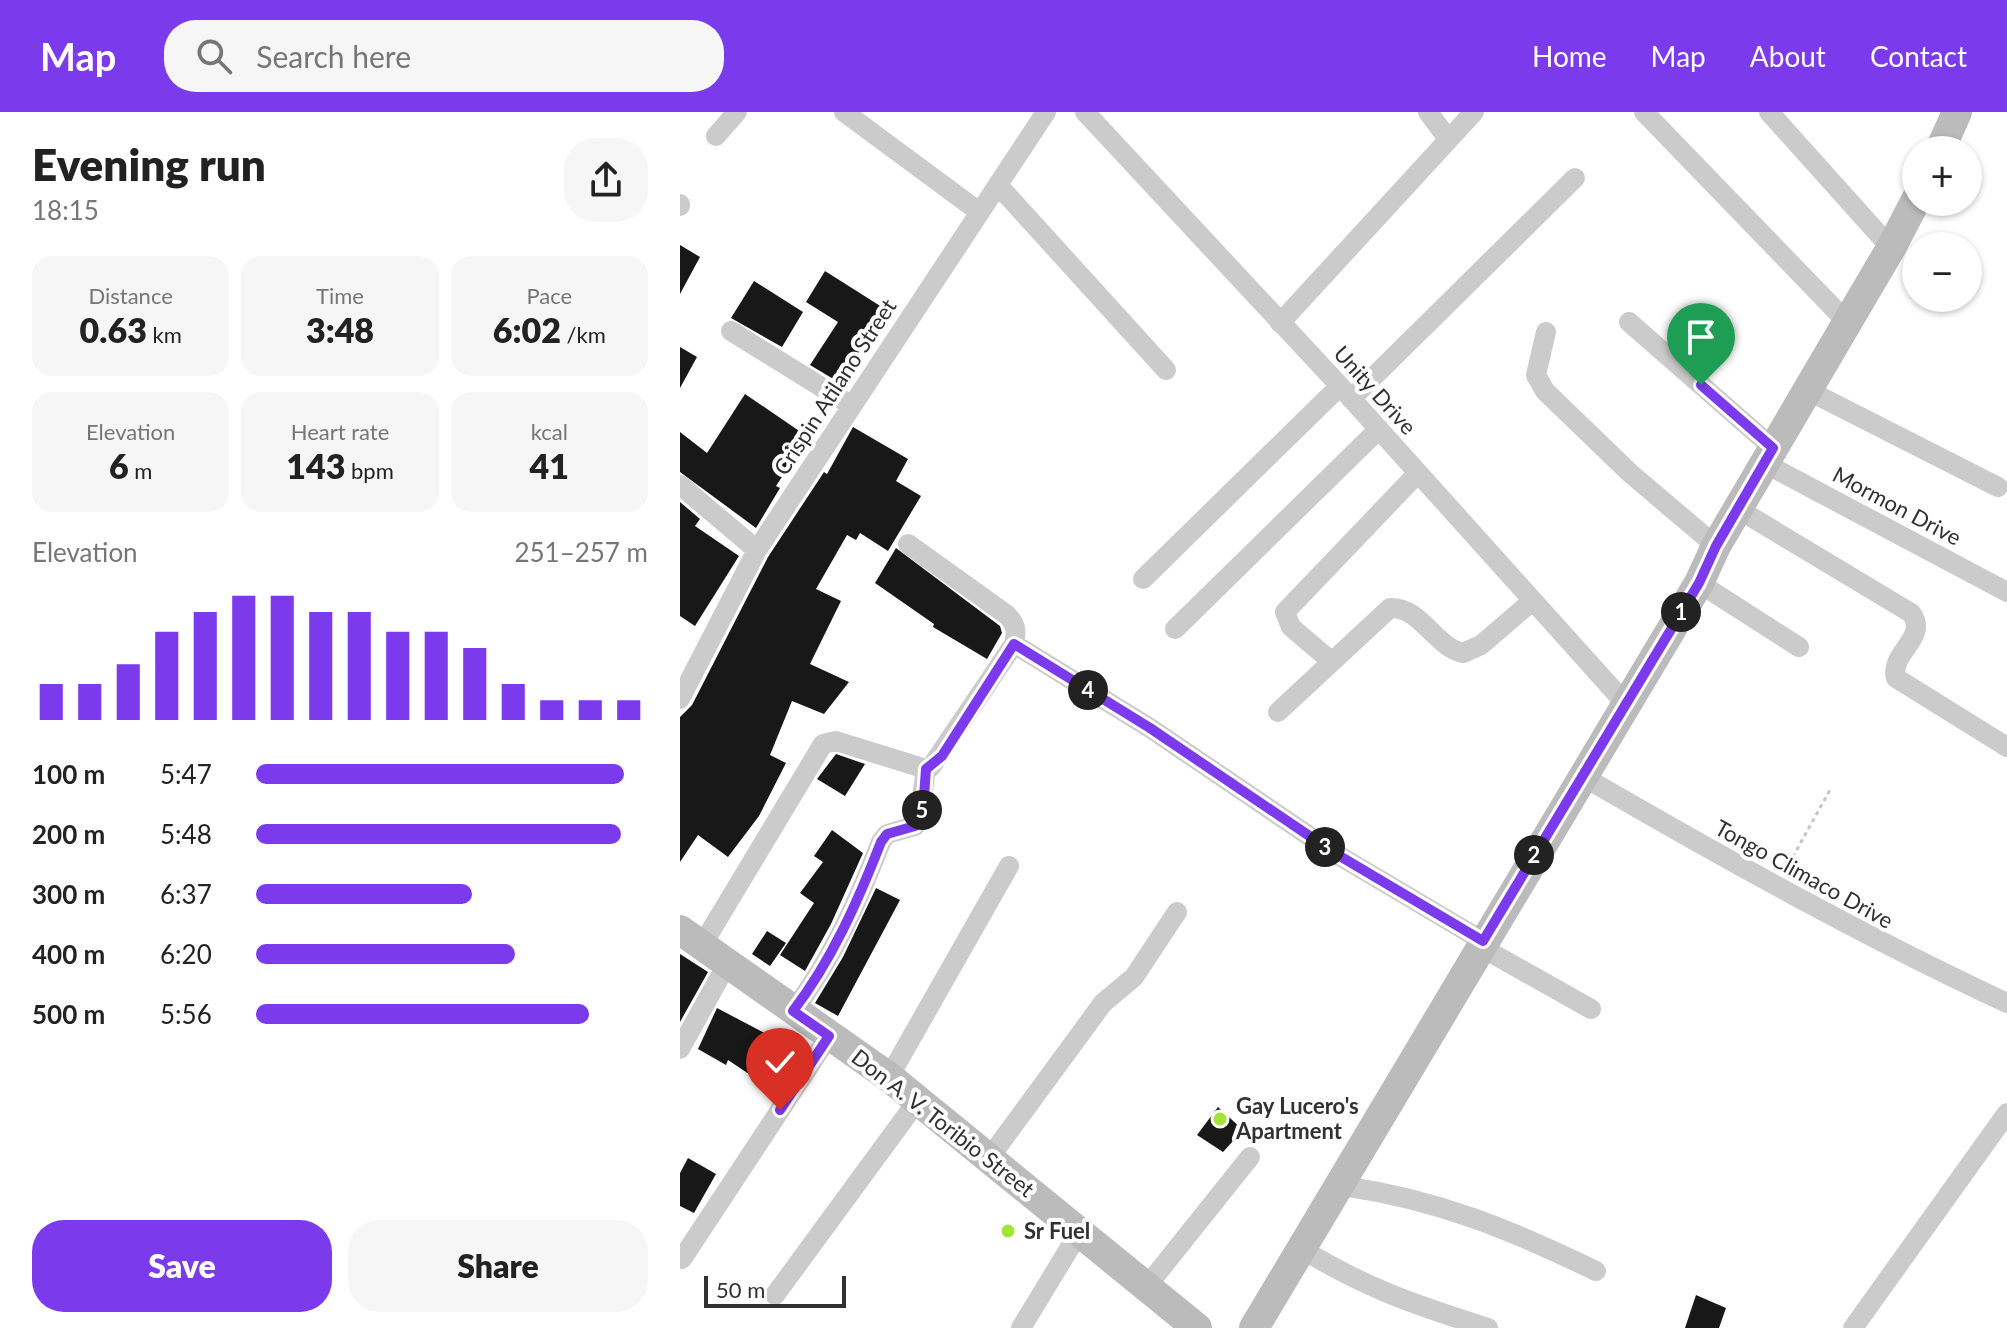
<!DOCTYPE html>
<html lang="en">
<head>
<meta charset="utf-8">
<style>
	:root { --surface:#fff; --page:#f6f6f6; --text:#222; --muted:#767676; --accent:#7c3aed }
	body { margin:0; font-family:Lato,sans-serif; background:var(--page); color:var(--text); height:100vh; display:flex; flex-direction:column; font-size:30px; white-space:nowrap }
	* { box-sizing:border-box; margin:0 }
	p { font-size:26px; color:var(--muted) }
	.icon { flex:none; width:44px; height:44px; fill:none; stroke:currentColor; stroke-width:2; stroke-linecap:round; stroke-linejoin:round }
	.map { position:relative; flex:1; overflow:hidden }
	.sheet { display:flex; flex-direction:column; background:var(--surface); width:680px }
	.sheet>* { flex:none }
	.fabs { position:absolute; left:1222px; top:24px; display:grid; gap:16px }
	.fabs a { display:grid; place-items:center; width:80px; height:80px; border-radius:50%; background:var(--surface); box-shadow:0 2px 6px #0004; font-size:40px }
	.scale { position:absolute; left:24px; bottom:20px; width:142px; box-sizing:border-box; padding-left:8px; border:4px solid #313131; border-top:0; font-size:22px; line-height:28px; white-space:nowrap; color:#313131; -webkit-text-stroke:6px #fff; paint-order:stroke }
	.pin { position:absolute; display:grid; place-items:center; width:68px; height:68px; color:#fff; margin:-82px -34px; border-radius:50% 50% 50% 0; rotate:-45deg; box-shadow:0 0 8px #0007 }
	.pin .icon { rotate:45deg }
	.km { position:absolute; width:40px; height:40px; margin:-20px; border-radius:50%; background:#222; color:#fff; font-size:22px; line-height:40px; text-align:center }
	.round { display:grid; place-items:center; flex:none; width:84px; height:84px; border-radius:32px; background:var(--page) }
	.overview { display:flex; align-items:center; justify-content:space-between; height:136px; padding:0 32px }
	h1 { font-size:44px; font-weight:800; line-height:60px }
	.stats { display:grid; grid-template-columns:repeat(3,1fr); gap:12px; height:136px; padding:8px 32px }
	.stats div { display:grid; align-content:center; border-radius:20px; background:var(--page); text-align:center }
	.stats b { font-size:34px; font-weight:800 }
	.stats small { font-size:22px; font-weight:400 }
	.stats p { font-size:22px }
	.chart { height:224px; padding:16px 32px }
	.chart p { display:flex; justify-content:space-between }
	.chart svg { width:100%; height:144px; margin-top:8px; stroke:var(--accent); stroke-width:6 }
	.action { display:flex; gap:16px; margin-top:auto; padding:16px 32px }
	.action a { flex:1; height:92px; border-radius:32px; background:var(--accent); color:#fff; font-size:32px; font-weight:800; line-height:92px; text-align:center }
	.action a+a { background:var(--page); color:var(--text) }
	ul { padding:0 32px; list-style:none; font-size:26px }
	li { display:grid; grid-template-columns:128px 96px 1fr; align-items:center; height:60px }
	li i { height:20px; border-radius:10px; background:var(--accent) }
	header { display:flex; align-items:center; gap:48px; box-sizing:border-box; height:112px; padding:0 40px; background:var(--accent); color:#fff }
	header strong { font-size:38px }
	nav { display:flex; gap:44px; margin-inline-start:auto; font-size:28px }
	.search { width:560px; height:72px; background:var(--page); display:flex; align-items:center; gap:20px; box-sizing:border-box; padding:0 28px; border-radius:32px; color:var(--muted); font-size:30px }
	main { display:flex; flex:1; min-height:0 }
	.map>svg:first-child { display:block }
	.building { fill:#181818 }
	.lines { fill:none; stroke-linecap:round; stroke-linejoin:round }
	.path { stroke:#c5c5c5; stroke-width:3; stroke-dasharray:4 4; stroke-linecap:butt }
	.street { stroke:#cbcbcb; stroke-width:20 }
	.secondary { stroke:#bbb; stroke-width:30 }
	.route-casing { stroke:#fff; stroke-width:16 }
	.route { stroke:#7c3aed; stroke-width:10 }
	.poi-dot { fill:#a3e436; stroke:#fff; stroke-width:3 }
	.labels { text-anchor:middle; stroke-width:8; stroke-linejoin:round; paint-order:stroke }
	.street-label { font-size:22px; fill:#313131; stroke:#fff }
	.poi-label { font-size:22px; font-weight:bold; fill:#313131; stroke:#fff; text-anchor:start }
</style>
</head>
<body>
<header>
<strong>Map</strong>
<div class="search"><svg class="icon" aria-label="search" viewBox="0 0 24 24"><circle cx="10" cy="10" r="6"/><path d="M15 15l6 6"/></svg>Search here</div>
<nav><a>Home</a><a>Map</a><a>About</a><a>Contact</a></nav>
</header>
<main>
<section class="sheet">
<div class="overview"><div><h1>Evening run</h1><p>18:15</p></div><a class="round"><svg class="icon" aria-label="share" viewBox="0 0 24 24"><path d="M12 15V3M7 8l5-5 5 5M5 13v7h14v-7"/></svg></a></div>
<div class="stats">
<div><p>Distance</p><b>0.63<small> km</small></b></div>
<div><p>Time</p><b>3:48</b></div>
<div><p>Pace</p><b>6:02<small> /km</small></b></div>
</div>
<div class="stats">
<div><p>Elevation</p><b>6<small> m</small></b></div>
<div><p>Heart rate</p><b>143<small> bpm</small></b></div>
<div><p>kcal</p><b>41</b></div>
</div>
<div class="chart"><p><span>Elevation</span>251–257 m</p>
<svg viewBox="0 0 160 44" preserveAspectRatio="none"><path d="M5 44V33M15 44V33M25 44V27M35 44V17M45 44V11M55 44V6M65 44V6M75 44V11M85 44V11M95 44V17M105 44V17M115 44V22M125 44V33M135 44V38M145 44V38M155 44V38"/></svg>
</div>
<ul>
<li><b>100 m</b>5:47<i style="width:94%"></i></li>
<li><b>200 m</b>5:48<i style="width:93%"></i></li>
<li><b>300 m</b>6:37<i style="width:55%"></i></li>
<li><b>400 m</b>6:20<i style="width:66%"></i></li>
<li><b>500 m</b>5:56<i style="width:85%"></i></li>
</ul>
<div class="action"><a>Save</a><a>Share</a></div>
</section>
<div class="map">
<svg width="1327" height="1216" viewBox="0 0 1327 1216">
	<rect width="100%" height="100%" fill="#fff"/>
	<path class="building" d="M 0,133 L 20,145 L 0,182 Z
		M 145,159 L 205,197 L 160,271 L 130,253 L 158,210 L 126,190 Z
		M 74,169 L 123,200 L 102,235 L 51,206 Z
		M 0,235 L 17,245 L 0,276 Z
		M 65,282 L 128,325 L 96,374 L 100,376 L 76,416 L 0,360 L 0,320 L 27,341 Z
		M 173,315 L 228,347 L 216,369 L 241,384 L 208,439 L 180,421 L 176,428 L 167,423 L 136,477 L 161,489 L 130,552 L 169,570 L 144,602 L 112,589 L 90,643 L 106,651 L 79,704 L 48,745 L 18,723 L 0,750 L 0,605 L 12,593 L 88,445 L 144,360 L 147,362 Z
		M 0,390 L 20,407 L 15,414 L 59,444 L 15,514 L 0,504 Z
		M 216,436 L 320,514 L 322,521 L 307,547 L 253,515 L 254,512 L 195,471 Z
		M 156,642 L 185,652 L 165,684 L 137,667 Z
		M 152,718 L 183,741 L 151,812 L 125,859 L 100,843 L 134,791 L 120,781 L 143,750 L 134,744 Z
		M 196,776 L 220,788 L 158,904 L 135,891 L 163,845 Z
		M 87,819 L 106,831 L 90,854 L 72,842 Z
		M 0,842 L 28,860 L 0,910 Z
		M 37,896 L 115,937 L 90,976 L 48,948 L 46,953 L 18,937 Z
		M 538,995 L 563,1018 L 543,1040 L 517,1023 Z
		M 8,1046 L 36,1062 L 14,1101 L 0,1094 L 0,1061 Z
		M 1016,1183 L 1046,1196 L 1039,1216 L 1005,1216 Z"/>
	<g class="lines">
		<path class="path" d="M 1105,759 L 1150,678"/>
		<path class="street" d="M 164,0 L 298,99
			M 405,0 L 660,274 L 945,591
			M 748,0 L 768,27
			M 964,0 L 1167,210
			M 1089,0 L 1211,136
			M 36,24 L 57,0
			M 318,73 L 486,258
			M 0,92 L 0,94
			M 949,210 L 1093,336
			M 600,211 L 794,0
			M 51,219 L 172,294
			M 866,220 L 856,263 L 865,279 L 950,361 L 1036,434
			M 1127,278 L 1318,375
			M 671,287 L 895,66
			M 1084,351 L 1327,480
			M 0,373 L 77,438
			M 1058,397 L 1231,501 C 1250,525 1209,541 1216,566 L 1327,635
			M 463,467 L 660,274
			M 1019,471 L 1119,535
			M 495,517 L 699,317
			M 334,532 L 470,616 L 653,740 L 803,829
			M 651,549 L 611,515 L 605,500 L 737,362
			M 0,587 L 77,438 L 366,0
			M 598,600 L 710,496 C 741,495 754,534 783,541 L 801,533 L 851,490
			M 902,664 C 1042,745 1181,823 1327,891
			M 799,834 L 911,897
			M 21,835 L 143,632 L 156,629 L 246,657 L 251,655 L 334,532 C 337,519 336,512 327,503 L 228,432
			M 113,899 C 152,848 178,789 201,730 L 207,722 L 235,714 L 239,707 L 246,657
			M 0,937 L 46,854
			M 209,965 L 329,754
			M 310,1045 L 423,891 L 454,865 L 497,800
			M 663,1074 C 759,1088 829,1117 916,1159
			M 622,1137 C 685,1176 738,1194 808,1216
			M 2,1147 L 149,924
			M 467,1174 L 570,1045
			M 95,1183 L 238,988
			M 341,1216 L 400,1119
			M 1173,1216 L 1327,1001"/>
		<path class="secondary" d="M 1260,38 L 1277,0
			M 0,818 L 209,965 L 517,1216
			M 574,1216 C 724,969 870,719 1019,471 L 1036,434 L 1211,136 L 1236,88"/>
	</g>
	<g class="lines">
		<defs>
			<path id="route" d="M 100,998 L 149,924 L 113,899 C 152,848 178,789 201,730 L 207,722 L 235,714 L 243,698 L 246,657 L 262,644 L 334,532 L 470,616 L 653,740 L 803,829 L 1019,471 L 1036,434 L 1093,336 L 1021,273"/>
		</defs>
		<use href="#route" class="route-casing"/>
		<use href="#route" class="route"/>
	</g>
	<g class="poi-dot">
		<circle cx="540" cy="1007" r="8"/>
		<circle cx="328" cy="1119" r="8"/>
	</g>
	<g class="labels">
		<g class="street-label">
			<text transform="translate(155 275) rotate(-57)" y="8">Crispin Atilano Street</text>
			<text transform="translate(695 278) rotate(48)" y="8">Unity Drive</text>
			<text transform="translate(1217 394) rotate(28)" y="8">Mormon Drive</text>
			<text transform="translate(1124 762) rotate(29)" y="8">Tongo Climaco Drive</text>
			<text transform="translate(263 1011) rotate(38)" y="8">Don A. V. Toribio Street</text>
		</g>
		<g class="poi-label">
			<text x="556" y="1002">Gay Lucero's<tspan x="556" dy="25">Apartment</tspan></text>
			<text x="344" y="1127">Sr Fuel</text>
		</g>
	</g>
</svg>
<div class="fabs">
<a>+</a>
<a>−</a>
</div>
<div class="scale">50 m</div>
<div class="pin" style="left:1021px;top:273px;background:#1e9e55"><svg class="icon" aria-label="arrive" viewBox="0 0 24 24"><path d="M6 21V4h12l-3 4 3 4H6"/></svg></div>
<div class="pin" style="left:100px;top:998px;background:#d93025"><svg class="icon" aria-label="check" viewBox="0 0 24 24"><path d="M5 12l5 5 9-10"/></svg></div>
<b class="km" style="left:1001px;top:500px">1</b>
<b class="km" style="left:854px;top:743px">2</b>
<b class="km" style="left:645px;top:735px">3</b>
<b class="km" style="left:408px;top:578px">4</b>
<b class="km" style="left:242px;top:698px">5</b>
</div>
</main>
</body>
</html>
